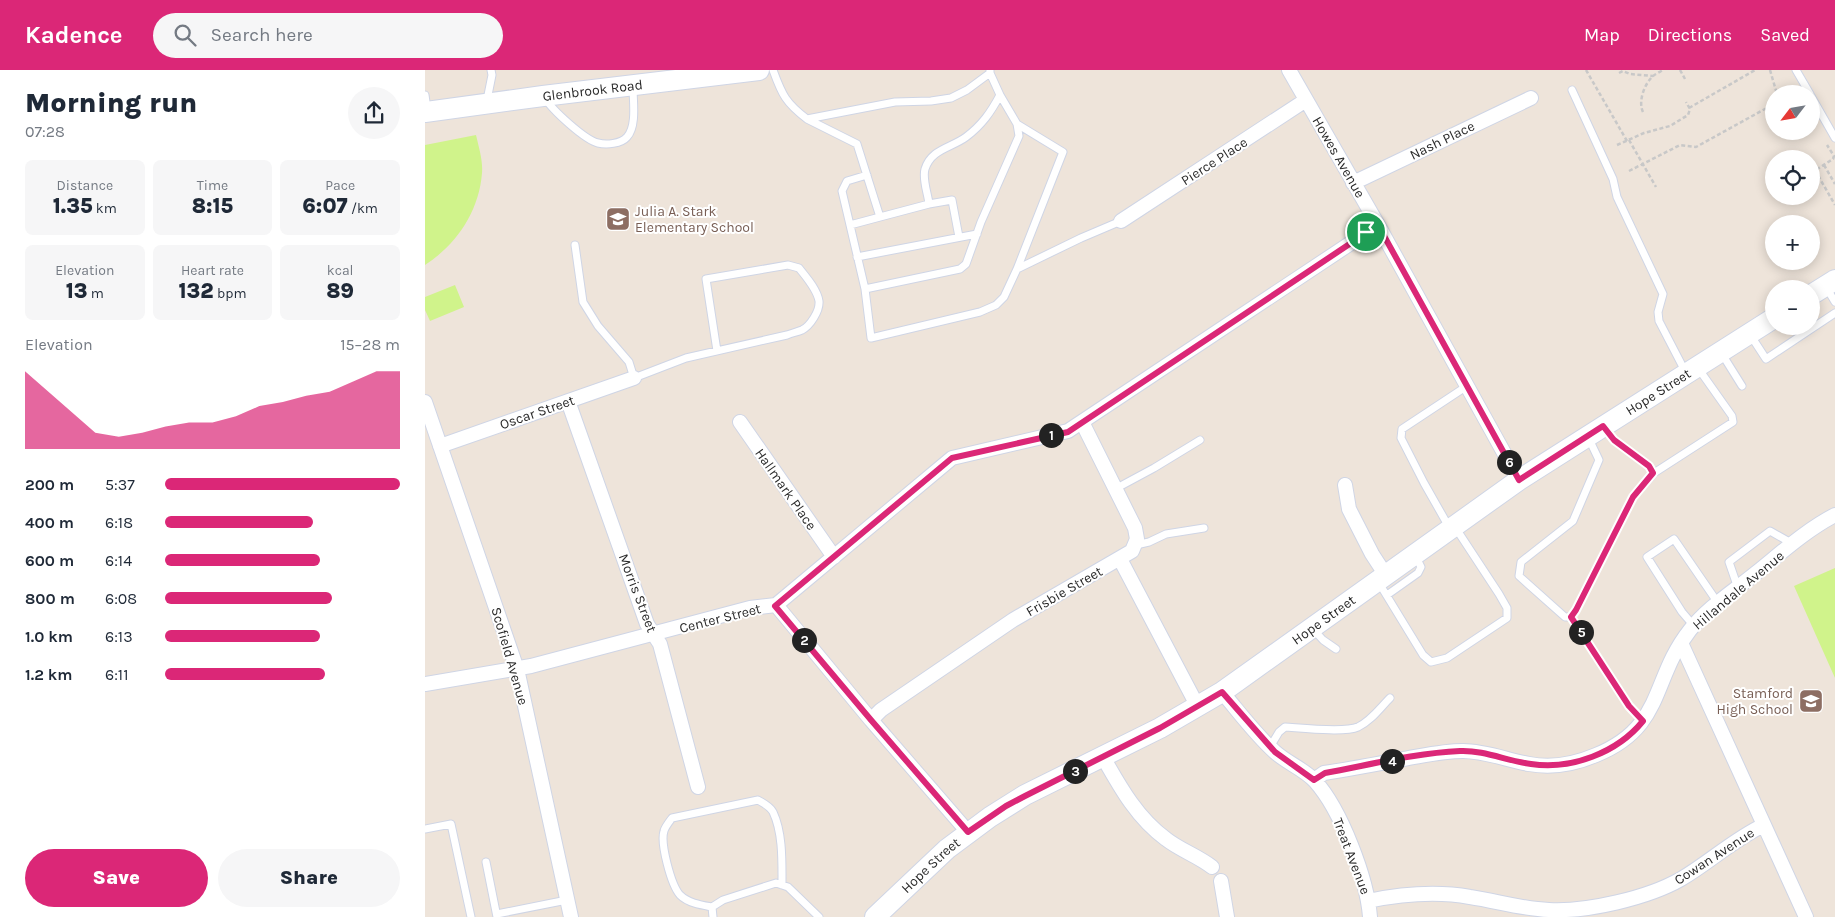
<!DOCTYPE html>
<html lang="en">
<head>
<meta charset="utf-8">
<style>
	:root { --surface:#fff; --page:#f6f6f7; --text:#1f2937; --muted:#747a83; --accent:#db2777 }
	body { margin:0; font-family:Karla,sans-serif; background:var(--page); color:var(--text); height:100vh; display:flex; flex-direction:column; font-size:19px; white-space:nowrap }
	* { box-sizing:border-box; margin:0 }
	p { font-size:16px; color:var(--muted) }
	.icon { flex:none; width:28px; height:28px; fill:none; stroke:currentColor; stroke-width:2; stroke-linecap:round; stroke-linejoin:round }
	.map { position:relative; flex:1; overflow:hidden }
	.details { display:flex; flex-direction:column; background:var(--surface); width:425px }
	.details>* { flex:none }
	.needle { width:32px; rotate:239deg }
	.controls { position:absolute; left:1340px; top:15px; display:grid; gap:10px }
	.controls a { display:grid; place-items:center; width:55px; height:55px; border-radius:50%; background:var(--surface); box-shadow:0 2px 12px #0003; font-size:25px }
	.pin { position:absolute; display:grid; place-items:center; width:42px; height:42px; color:#fff; margin:-21px; border:2px solid #fff; border-radius:50%; box-shadow:0 1px 5px #0007 }
	.km { position:absolute; width:25px; height:25px; margin:-12px; border-radius:50%; background:#222; color:#fff; font-size:14px; line-height:25px; text-align:center }
	.round { display:grid; place-items:center; flex:none; width:52px; height:52px; border-radius:26px; background:var(--page) }
	.headline { display:flex; align-items:center; justify-content:space-between; height:85px; padding:0 25px }
	h1 { font-size:28px; font-weight:800; line-height:38px }
	.metrics { display:grid; grid-template-columns:repeat(3,1fr); gap:8px; height:85px; padding:5px 25px }
	.metrics div { display:grid; align-content:center; border-radius:8px; background:var(--page); text-align:center }
	.metrics b { font-size:21px; font-weight:800 }
	.metrics small { font-size:14px; font-weight:400 }
	.metrics p { font-size:14px }
	.chart { height:140px; padding:10px 25px }
	.chart p { display:flex; justify-content:space-between }
	.chart svg { width:100%; height:90px; margin-top:5px; fill:var(--accent); opacity:.7 }
	.button { display:flex; gap:10px; margin-top:auto; padding:10px 25px }
	.button a { flex:1; height:58px; border-radius:30px; background:var(--accent); color:#fff; font-size:20px; font-weight:800; line-height:58px; text-align:center }
	.button a+a { background:var(--page); color:var(--text) }
	ul { padding:0 25px; list-style:none; font-size:16px }
	li { display:grid; grid-template-columns:80px 60px 1fr; align-items:center; height:38px }
	li i { height:12px; border-radius:6px; background:var(--accent) }
	header { display:flex; align-items:center; gap:30px; box-sizing:border-box; height:70px; padding:0 25px; background:var(--accent); color:#fff }
	header strong { font-size:24px }
	nav { display:flex; gap:28px; margin-inline-start:auto; font-size:18px }
	.search { width:350px; height:45px; background:var(--page); display:flex; align-items:center; gap:12px; box-sizing:border-box; padding:0 18px; border-radius:28px; color:var(--muted); font-size:19px }
	main { display:flex; flex:1; min-height:0 }
	.map>svg:first-child { display:block }
	.pitch { fill:#d0f38b }
	.lines { fill:none; stroke-linecap:round; stroke-linejoin:round }
	.lane-casing { stroke:#cfd5e5; stroke-width:9 }
	.street-casing { stroke:#cfd5e5; stroke-width:16 }
	.secondary-casing { stroke:#cfd5e5; stroke-width:22 }
	.path { stroke:#c8c8c8; stroke-width:2.5; stroke-dasharray:4 2.5; stroke-linecap:butt }
	.lane { stroke:#fff; stroke-width:7 }
	.street { stroke:#fff; stroke-width:14 }
	.secondary { stroke:#fff; stroke-width:20 }
	.route-casing { stroke:#fff; stroke-width:10 }
	.route { stroke:#db2777; stroke-width:6 }
	.labels { text-anchor:middle; stroke-width:4; stroke-linejoin:round; paint-order:stroke }
	.street-label { font-size:14px; fill:#2a2a2a; stroke:#fff }
	.education-label { font-size:14px; fill:#785e54; stroke:#fff; text-anchor:start }
</style>
</head>
<body>
<header>
<strong>Kadence</strong>
<div class="search"><svg class="icon" aria-label="search" viewBox="0 0 24 24"><circle cx="10" cy="10" r="6"/><path d="M15 15l6 6"/></svg>Search here</div>
<nav><a>Map</a><a>Directions</a><a>Saved</a></nav>
</header>
<main>
<section class="details">
<div class="headline"><div><h1>Morning run</h1><p>07:28</p></div><a class="round"><svg class="icon" aria-label="share" viewBox="0 0 24 24"><path d="M12 15V3M7 8l5-5 5 5M5 13v7h14v-7"/></svg></a></div>
<div class="metrics">
<div><p>Distance</p><b>1.35<small> km</small></b></div>
<div><p>Time</p><b>8:15</b></div>
<div><p>Pace</p><b>6:07<small> /km</small></b></div>
</div>
<div class="metrics">
<div><p>Elevation</p><b>13<small> m</small></b></div>
<div><p>Heart rate</p><b>132<small> bpm</small></b></div>
<div><p>kcal</p><b>89</b></div>
</div>
<div class="chart"><p><span>Elevation</span>15–28 m</p>
<svg viewBox="0 0 160 44" preserveAspectRatio="none"><path d="M0 44V6L10 16L20 26L30 36L40 38L50 36L60 33L70 31L80 31L90 28L100 23L110 21L120 18L130 16L140 11L150 6L160 6V44z"/></svg>
</div>
<ul>
<li><b>200 m</b>5:37<i style="width:100%"></i></li>
<li><b>400 m</b>6:18<i style="width:63%"></i></li>
<li><b>600 m</b>6:14<i style="width:66%"></i></li>
<li><b>800 m</b>6:08<i style="width:71%"></i></li>
<li><b>1.0 km</b>6:13<i style="width:66%"></i></li>
<li><b>1.2 km</b>6:11<i style="width:68%"></i></li>
</ul>
<div class="button"><a>Save</a><a>Share</a></div>
</section>
<div class="map">
<svg width="1410" height="847" viewBox="0 0 1410 847">
	<rect width="100%" height="100%" fill="#eee4da"/>
	<path class="pitch" d="M 51,65 C 54,78 58,91 57,103 C 54,142 31,175 0,195 L 0,75 Z
		M 30,215 L 39,237 L 5,251 L 0,240 L 0,227 Z
		M 1410,498 L 1410,608 L 1369,516 Z"/>
	<g class="lines">
		<defs>
			<path id="lane" d="M 348,0 C 357,25 361,33 382,49 L 470,32 L 506,31 L 526,28 L 542,20 L 565,3 L 565,0
				M 1371,0 L 1385,24
				M 1147,20 L 1188,109 L 1192,127 L 1238,224 L 1233,242 L 1234,251 L 1261,303
				M 0,25 L 2,39
				M 1386,26 L 1410,68
				M 120,28 C 127,40 160,70 173,73 C 181,75 196,74 202,67 C 212,56 208,31 208,18
				M 62,30 L 67,5 L 66,0
				M 382,49 L 432,74 L 455,147 L 504,134 C 503,124 497,109 500,99 C 506,79 526,78 541,67 C 557,55 566,42 575,25 L 565,3
				M 592,54 L 638,82 L 592,199
				M 442,105 L 422,111 L 417,121 L 440,219 L 535,199 L 541,194 L 556,152 L 594,66 L 592,54 L 575,25
				M 504,134 L 527,130 L 534,167
				M 425,155 L 455,147
				M 150,175 L 158,232 L 173,256 L 204,292 L 209,308 L 261,288 L 362,265 C 367,263 372,262 377,260 C 385,256 395,241 394,231 C 392,219 381,207 374,198 L 363,195 L 281,209 L 292,281
				M 432,187 L 552,164
				M 1401,217 L 1410,232
				M 440,219 L 446,268 L 555,242 L 571,235 L 579,227 L 592,199 L 656,168 L 696,151
				M 1326,266 L 1341,289 L 1410,243
				M 1297,284 L 1317,316
				M 1164,369 L 1174,390 L 1148,451 L 1096,492 L 1094,506 L 1140,547 L 1146,547 L 1151,540 L 1208,427 L 1229,403 L 1224,396 L 1189,370 L 1180,358
				M 1229,403 L 1308,352 L 1307,346 L 1273,298
				M 690,419 L 729,398 L 775,370
				M 1024,457 L 999,413 L 976,368 L 977,359 L 1042,316
				M 711,475 L 724,472 L 741,464 L 779,458
				M 954,513 L 998,585 L 1006,592 L 1022,588 L 1082,548 L 1082,538 L 1074,524 L 1030,457
				M 1313,518 L 1304,492 L 1345,461 L 1368,474
				M 962,525 L 993,503 L 996,497 L 991,487
				M 1146,547 L 1204,636 L 1218,651
				M 1269,556 L 1257,542 L 1222,487 L 1249,469 L 1293,533
				M 887,558 L 898,570 L 911,579
				M 845,677 L 854,662 L 860,657 C 876,658 919,663 933,657 C 946,651 955,638 965,628
				M 0,759 L 26,754 L 46,847
				M 61,792 L 72,847
				M 287,837 C 276,835 263,833 255,825 C 246,815 235,773 239,761 C 240,757 244,752 247,748 L 333,730 C 338,733 345,736 348,742 C 358,763 357,792 357,815
				M 72,844 L 142,830
				M 288,847 L 287,837 L 298,830 L 351,813 L 363,817 L 394,847"/>
			<path id="street" d="M 864,0 L 953,155 L 1094,410
				M 928,113 L 1106,28
				M 696,151 L 881,30
				M 143,331 L 222,554 L 235,574 L 273,717
				M 0,332 L 92,599 L 146,847
				M 315,352 L 409,487
				M 15,376 L 209,308
				M 920,415 L 924,439 L 947,484 L 960,504
				M 695,489 L 773,637
				M 351,535 L 446,650 L 543,762
				M 1256,573 L 1381,847
				M 0,614 L 106,596 L 325,538 L 351,535 L 527,388 L 643,361 L 953,155
				M 797,622 C 814,642 830,664 850,682 C 862,693 879,699 890,711 C 916,740 942,808 945,847
				M 446,650 L 456,640 L 588,550 L 707,481 L 712,469 L 710,458 L 657,352
				M 678,687 C 695,717 712,748 741,769 C 755,780 773,786 787,797
				M 889,710 L 899,703 C 926,699 952,694 978,689 C 997,686 1017,681 1038,681 C 1060,681 1082,690 1104,694 C 1126,698 1150,694 1171,685 C 1240,657 1226,609 1265,560 C 1283,537 1309,521 1331,503 C 1356,483 1381,460 1410,445
				M 796,811 L 802,847
				M 943,831 C 977,824 1011,821 1045,827 C 1072,831 1097,839 1124,840 C 1162,842 1223,828 1256,809 C 1285,792 1309,769 1339,755"/>
			<g id="secondary">
				<path id="s1" d="M 0,42 L 118,26 L 334,0"/>
				<path d="M 1386,225 L 1410,210"/>
				<path id="s2" d="M 450,847 L 522,779 L 565,747 L 600,725 L 735,658 L 797,622 L 1094,410 L 1349,248"/>
			</g>
		</defs>
		<use href="#lane" class="lane-casing"/>
		<use href="#street" class="street-casing"/>
		<use href="#secondary" class="secondary-casing"/>
		<path class="path" d="M 1161,0 L 1202,71
			M 1255,0 L 1260,9
			M 1345,0 L 1352,24
			M 1194,3 L 1198,1 L 1205,4 L 1228,6
			M 1264,38 L 1330,0
			M 1218,42 C 1213,32 1219,15 1227,7 C 1230,4 1235,2 1238,0
			M 1365,62 L 1366,61
			M 1204,70 L 1231,117
			M 1192,75 L 1219,63 L 1245,56 L 1263,45 L 1265,39 L 1261,32
			M 1399,95 L 1410,114
			M 1390,100 L 1410,135
			M 1204,101 L 1255,75 L 1271,77 L 1349,34
			M 1386,103 L 1408,89 L 1409,86 L 1402,75"/>
		<use href="#lane" class="lane"/>
		<use href="#street" class="street"/>
		<use href="#secondary" class="secondary"/>
	</g>
	<g class="lines">
		<defs>
			<path id="route" d="M 953,155 L 1094,410 L 1178,356 L 1189,370 L 1224,396 L 1228,403 L 1208,427 L 1151,540 L 1146,547 L 1204,636 L 1218,651 C 1192,683 1146,700 1106,694 C 1082,691 1059,680 1035,681 C 990,683 944,695 900,703 L 889,710 L 850,682 L 797,622 L 735,658 L 600,726 L 581,736 L 543,762 L 446,650 L 350,536 L 527,388 L 643,362 Z"/>
		</defs>
		<use href="#route" class="route-casing"/>
		<use href="#route" class="route"/>
	</g>
	<defs>
		<symbol id="school-square" viewBox="-11 -11 22 22"><rect x="-9" y="-9" width="18" height="18" rx="4" fill="#8d6e63" stroke="#fff"/><path d="M0-5L7-2L0 1L-7-2ZM-4 1L0 2.5L4 1V4Q0 6-4 4Z" fill="#fff"/></symbol>
	</defs>
	<g fill-rule="evenodd">
		<use href="#school-square" x="179" y="135" width="28" height="28"/>
		<use href="#school-square" x="1372" y="617" width="28" height="28"/>
	</g>
	<g class="labels">
		<g class="street-label">
			<text dy="5" stroke="none"><textPath href="#s1" startOffset="169">Glenbrook Road</textPath></text>
			<text transform="translate(1017 70) rotate(-26)" y="5">Nash Place</text>
			<text transform="translate(914 87) rotate(60)" y="5">Howes Avenue</text>
			<text transform="translate(789 91) rotate(-33)" y="5">Pierce Place</text>
			<text dy="5" stroke="none"><textPath href="#s2" startOffset="946">Hope Street</textPath></text>
			<text transform="translate(112 342) rotate(-19)" y="5">Oscar Street</text>
			<text transform="translate(361 419) rotate(55)" y="5">Hallmark Place</text>
			<text transform="translate(1313 520) rotate(-40)" y="5">Hillandale Avenue</text>
			<text transform="translate(639 521) rotate(-30)" y="5">Frisbie Street</text>
			<text transform="translate(213 523) rotate(69)" y="5">Morris Street</text>
			<text transform="translate(295 548) rotate(-14)" y="5">Center Street</text>
			<text dy="5" stroke="none"><textPath href="#s2" startOffset="541">Hope Street</textPath></text>
			<text transform="translate(85 586) rotate(74)" y="5">Scofield Avenue</text>
			<text transform="translate(927 786) rotate(69)" y="5">Treat Avenue</text>
			<text transform="translate(1289 786) rotate(-33)" y="5">Cowan Avenue</text>
			<text dy="5" stroke="none"><textPath href="#s2" startOffset="76">Hope Street</textPath></text>
		</g>
		<g class="education-label">
			<text x="210" y="146">Julia A. Stark<tspan x="210" dy="16">Elementary School</tspan></text>
			<text x="1368" y="628" text-anchor="end">Stamford<tspan x="1368" dy="16">High School</tspan></text>
		</g>
	</g>
</svg>
<div class="controls">
<a><svg class="needle" viewBox="-14 -14 28 28"><path d="M0-13l5 13h-10z" fill="#e53935"/><path d="M0 13l5-13h-10z" fill="#747a83"/></svg></a>
<a><svg class="icon" aria-label="locate" viewBox="0 0 24 24"><circle cx="12" cy="12" r="6"/><path d="M12 2v4M12 18v4M2 12h4M18 12h4"/></svg></a>
<a>+</a>
<a>−</a>
</div>
<div class="pin" style="left:941px;top:162px;background:#1e9e55"><svg class="icon" aria-label="arrive" viewBox="0 0 24 24"><path d="M6 21V4h12l-3 4 3 4H6"/></svg></div>
<b class="km" style="left:626px;top:365px">1</b>
<b class="km" style="left:379px;top:570px">2</b>
<b class="km" style="left:650px;top:701px">3</b>
<b class="km" style="left:967px;top:691px">4</b>
<b class="km" style="left:1156px;top:562px">5</b>
<b class="km" style="left:1084px;top:392px">6</b>
</div>
</main>
</body>
</html>
